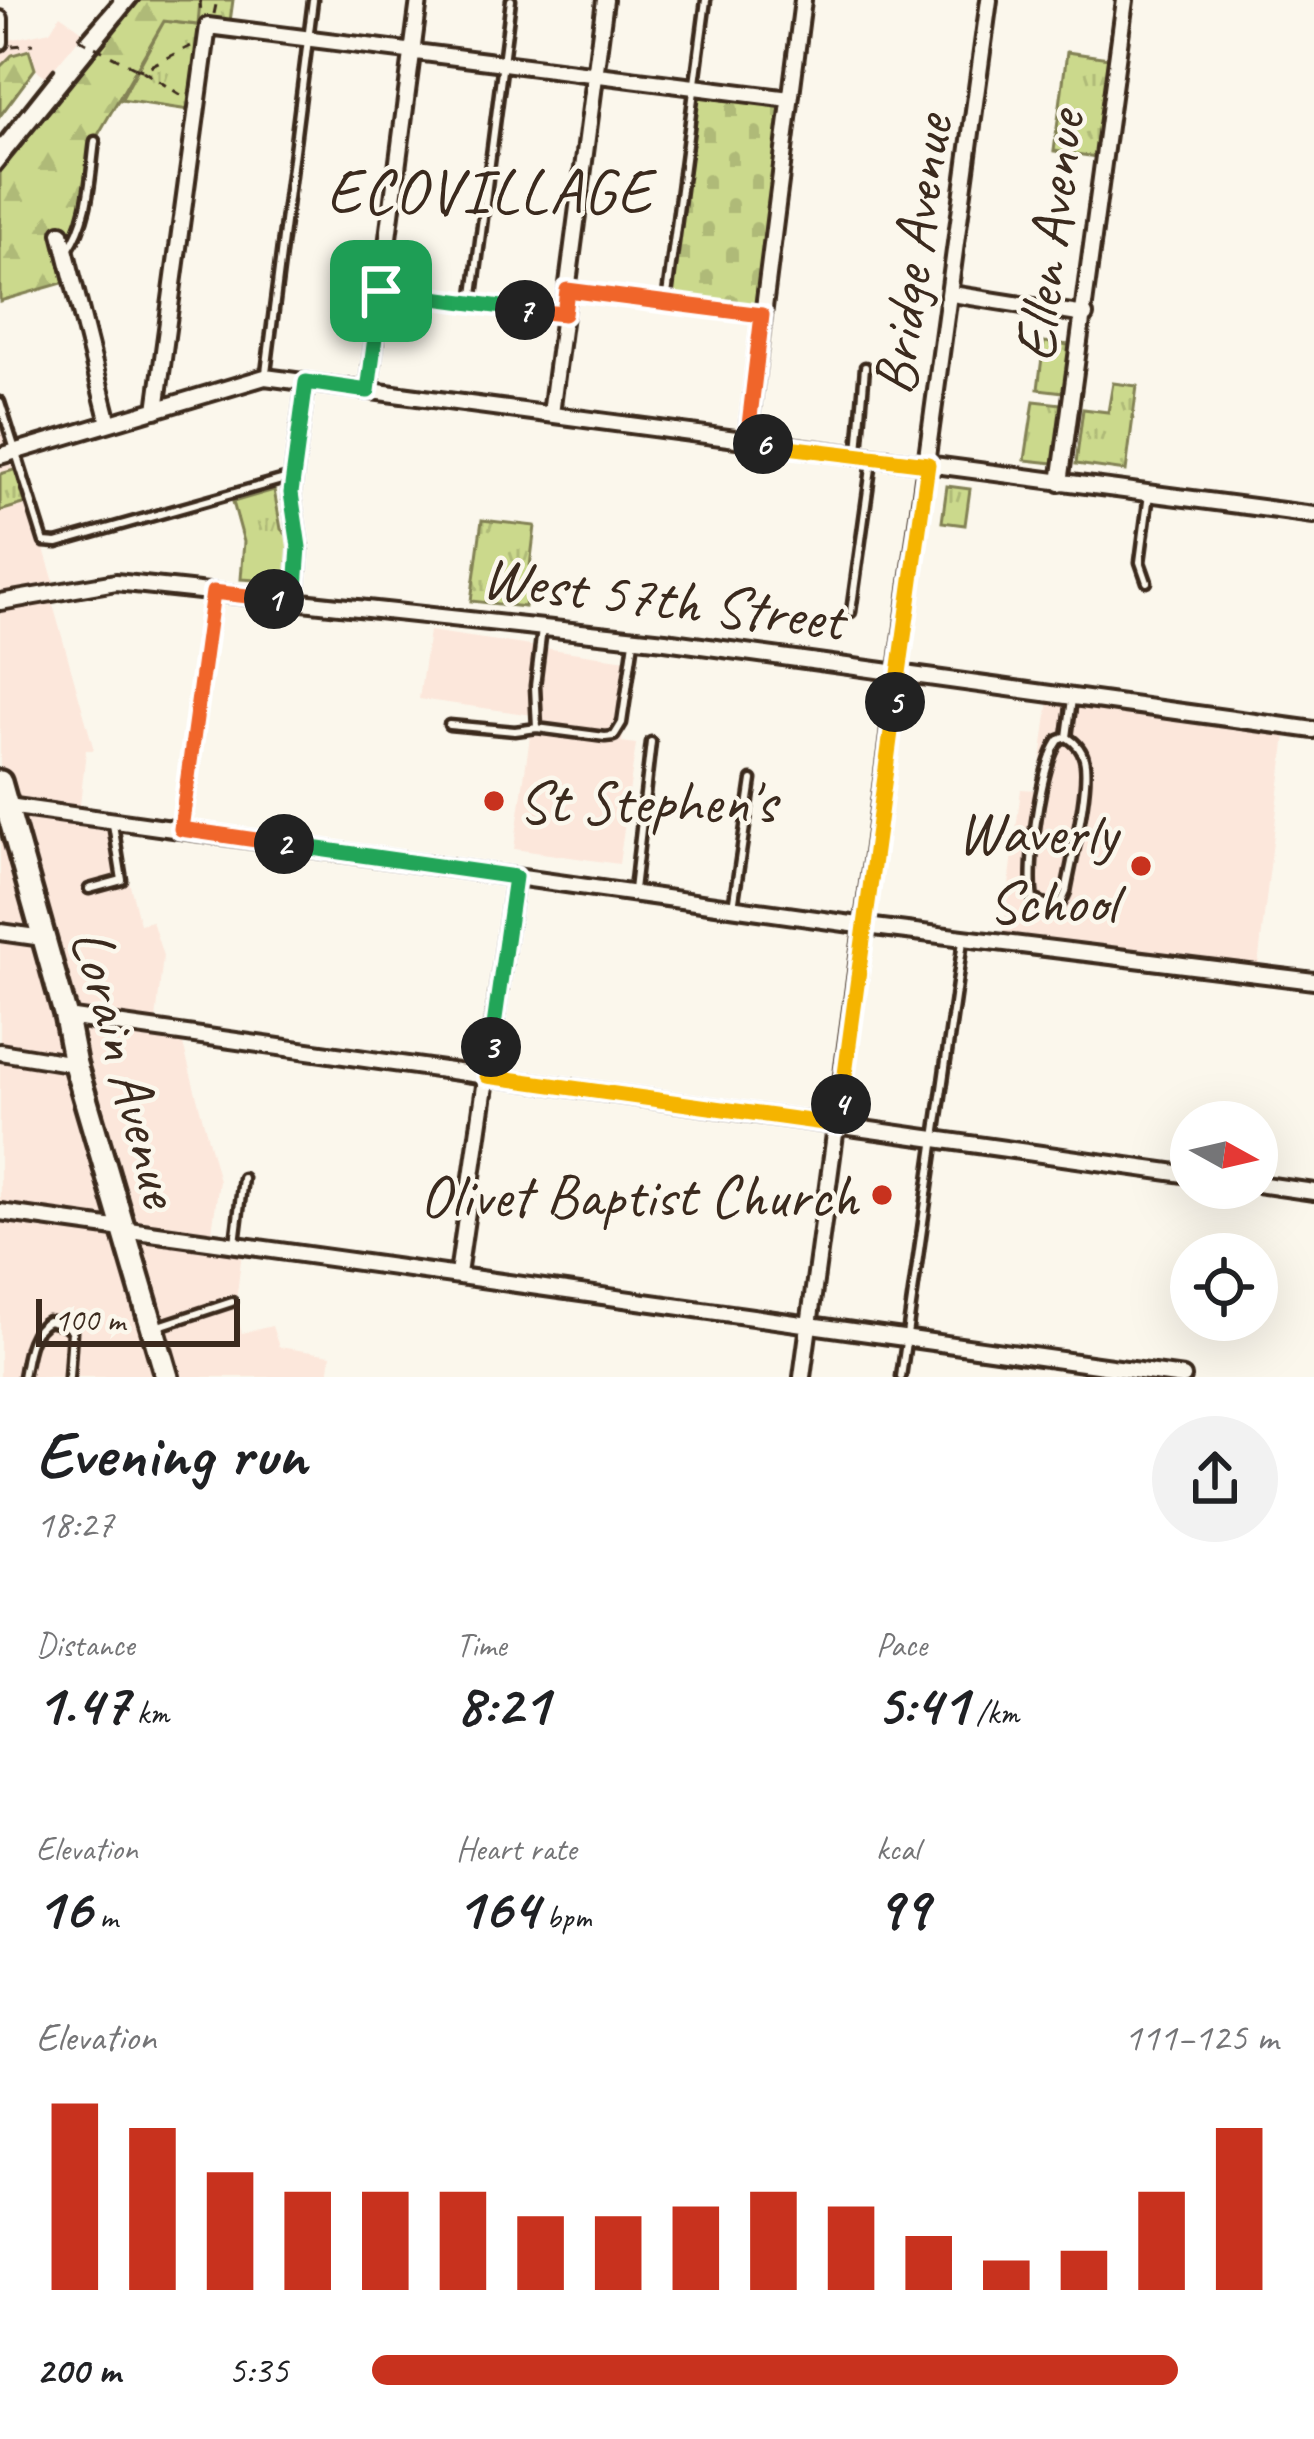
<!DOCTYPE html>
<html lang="en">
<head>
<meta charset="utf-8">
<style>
	:root { --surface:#fff; --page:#f2f2f2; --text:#202124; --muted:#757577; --accent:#c8321e }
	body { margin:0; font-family:Caveat,sans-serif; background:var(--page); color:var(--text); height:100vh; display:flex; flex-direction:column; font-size:45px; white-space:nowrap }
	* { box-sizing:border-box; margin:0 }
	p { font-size:39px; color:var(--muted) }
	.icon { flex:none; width:66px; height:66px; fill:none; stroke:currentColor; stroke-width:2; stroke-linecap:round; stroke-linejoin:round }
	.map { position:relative; height:1377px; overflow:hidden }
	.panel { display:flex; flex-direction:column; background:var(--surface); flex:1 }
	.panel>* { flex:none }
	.needle { width:78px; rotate:98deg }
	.fabs { position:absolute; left:1170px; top:1101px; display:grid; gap:24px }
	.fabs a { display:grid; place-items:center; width:108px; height:108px; border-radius:50%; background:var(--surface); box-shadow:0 12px 48px #0002; font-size:60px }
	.scale { position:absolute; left:36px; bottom:30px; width:204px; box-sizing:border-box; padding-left:12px; border:6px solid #3b2a1e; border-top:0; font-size:33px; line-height:42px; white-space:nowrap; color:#3b2a1e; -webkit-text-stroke:9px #fbf7ec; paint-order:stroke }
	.pin { position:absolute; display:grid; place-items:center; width:102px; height:102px; color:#fff; margin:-51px; border-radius:24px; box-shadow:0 6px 18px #0006 }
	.km { position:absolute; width:60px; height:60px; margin:-30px; border-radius:50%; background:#222; color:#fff; font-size:33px; line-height:60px; text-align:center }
	.round { display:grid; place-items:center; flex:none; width:126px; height:126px; border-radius:63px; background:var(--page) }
	.head { display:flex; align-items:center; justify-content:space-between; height:204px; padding:0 36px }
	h1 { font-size:66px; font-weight:700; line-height:90px }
	.stats { display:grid; grid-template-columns:repeat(3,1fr); gap:18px; height:204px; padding:12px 36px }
	.stats div { display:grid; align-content:center }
	.stats b { font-size:60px; font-weight:700 }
	.stats small { font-size:33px; font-weight:400 }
	.stats p { font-size:33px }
	.chart { height:336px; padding:24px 36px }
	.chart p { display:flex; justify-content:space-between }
	.chart svg { width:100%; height:216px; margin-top:12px; stroke:var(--accent); stroke-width:6 }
	ul { padding:0 36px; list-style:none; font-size:39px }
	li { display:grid; grid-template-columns:192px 144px 1fr; align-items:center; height:90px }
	li i { height:30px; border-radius:15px; background:var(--accent) }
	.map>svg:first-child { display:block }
	.built { fill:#fce7db }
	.grass { fill:url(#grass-tufts); stroke:#838255; stroke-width:3 }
	.forest { fill:url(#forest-firs); stroke:#838255; stroke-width:3 }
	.cemetery { fill:url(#cemetery-stones); stroke:#838255; stroke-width:3 }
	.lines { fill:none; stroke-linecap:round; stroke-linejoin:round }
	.service-casing { stroke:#3b2a1e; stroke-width:15 }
	.minor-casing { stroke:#3b2a1e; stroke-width:22 }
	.primary-casing { stroke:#3b2a1e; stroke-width:30 }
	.path { stroke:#3b2a1e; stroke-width:3; stroke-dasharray:9 9; stroke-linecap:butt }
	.service { stroke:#fbf7ec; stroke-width:6 }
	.minor { stroke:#fbf7ec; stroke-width:14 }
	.primary { stroke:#fbf7ec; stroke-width:21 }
	.rail { stroke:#3b2a1e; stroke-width:4.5 }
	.path-bridge { stroke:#3b2a1e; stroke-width:3; stroke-dasharray:9 9; stroke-linecap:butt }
	.split-1-casing { stroke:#fff; stroke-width:24 }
	.split-2-casing { stroke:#fff; stroke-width:24 }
	.split-3-casing { stroke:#fff; stroke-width:24 }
	.split-4-casing { stroke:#fff; stroke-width:24 }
	.split-5-casing { stroke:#fff; stroke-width:24 }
	.split-6-casing { stroke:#fff; stroke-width:24 }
	.split-7-casing { stroke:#fff; stroke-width:24 }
	.split-8-casing { stroke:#fff; stroke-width:24 }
	.split-1 { stroke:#22a559; stroke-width:15 }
	.split-2 { stroke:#f0652b; stroke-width:15 }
	.split-3 { stroke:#22a559; stroke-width:15 }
	.split-4 { stroke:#f5b400; stroke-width:15 }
	.split-5 { stroke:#f5b400; stroke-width:15 }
	.split-6 { stroke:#f5b400; stroke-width:15 }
	.split-7 { stroke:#f0652b; stroke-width:15 }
	.split-8 { stroke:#22a559; stroke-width:15 }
	.poi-dot { fill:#c8321e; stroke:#fbf7ec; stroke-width:4.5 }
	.labels { text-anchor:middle; stroke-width:9; stroke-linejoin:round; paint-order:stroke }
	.street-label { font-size:60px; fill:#3b2a1e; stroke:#fbf7ec }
	.poi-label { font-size:60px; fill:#3b2a1e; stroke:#fbf7ec; text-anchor:end }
	.neighbourhood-label { font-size:63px; letter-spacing:3px; fill:#3b2a1e; stroke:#fbf7ec }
</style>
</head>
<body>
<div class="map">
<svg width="1314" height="1377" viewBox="0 0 1314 1377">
	<defs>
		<pattern id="grass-tufts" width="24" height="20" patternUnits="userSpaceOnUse" patternTransform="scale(3)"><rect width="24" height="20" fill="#cbd98c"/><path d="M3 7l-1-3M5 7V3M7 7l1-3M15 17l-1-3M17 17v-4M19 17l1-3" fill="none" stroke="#afba78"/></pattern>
		<pattern id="forest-firs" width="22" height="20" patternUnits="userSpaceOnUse" patternTransform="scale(3)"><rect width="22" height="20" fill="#cbd98c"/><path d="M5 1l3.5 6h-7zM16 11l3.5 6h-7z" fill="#afba78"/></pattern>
		<pattern id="cemetery-stones" width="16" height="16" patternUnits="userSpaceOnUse" patternTransform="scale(3)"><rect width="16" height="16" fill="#cbd98c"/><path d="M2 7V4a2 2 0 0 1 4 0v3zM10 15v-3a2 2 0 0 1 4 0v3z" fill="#afba78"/></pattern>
	</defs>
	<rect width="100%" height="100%" fill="#fbf7ec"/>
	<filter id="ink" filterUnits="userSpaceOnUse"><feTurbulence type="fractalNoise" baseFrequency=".00833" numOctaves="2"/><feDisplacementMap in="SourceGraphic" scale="24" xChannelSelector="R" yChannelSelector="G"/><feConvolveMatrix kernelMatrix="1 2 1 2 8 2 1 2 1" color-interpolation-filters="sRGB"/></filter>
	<g filter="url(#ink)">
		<path class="built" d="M 60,15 L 84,32 L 47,77 L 35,69 L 29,50 L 12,55 L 0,67 L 0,42 L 50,31 Z
			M 0,402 L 57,592 L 50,594 L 94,750 L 86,750 L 79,815 L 113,820 L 140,924 L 152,921 L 163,956 L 155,1029 L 180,1033 L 219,1181 L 211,1239 L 243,1244 L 235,1310 L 242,1333 L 272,1326 L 279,1347 L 331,1355 L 328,1377 L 0,1377 Z
			M 429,631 L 633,661 L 622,742 L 636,744 L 619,864 L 514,849 L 533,715 L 419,699 Z
			M 1050,692 L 1287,726 L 1257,974 L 1002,942 L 1021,789 L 1037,790 Z"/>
		<path class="grass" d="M 200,0 L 233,0 L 229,29 L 209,27 L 196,111 L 121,100 L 164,21 L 197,25 Z
			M 1067,52 L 1109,58 L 1097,157 L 1054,151 Z
			M 1044,342 L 1070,345 L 1064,392 L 1038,389 Z
			M 1113,383 L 1137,386 L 1126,471 L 1076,464 L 1083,409 L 1108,412 Z
			M 1034,401 L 1062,404 L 1054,463 L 1025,460 Z
			M 17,469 L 27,503 L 0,511 L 0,474 Z
			M 947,486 L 970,489 L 965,525 L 942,522 Z
			M 274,490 L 281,529 L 292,540 L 288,582 L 241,579 L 244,542 L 233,502 Z
			M 482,520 L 535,526 L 525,607 L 471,601 Z"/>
		<path class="forest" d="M 139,0 L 200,0 L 198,25 L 164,21 L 95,140 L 85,209 L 66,253 L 73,280 L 0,301 L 0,171 Z
			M 29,50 L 35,69 L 0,116 L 0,67 L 12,55 Z"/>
		<path class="cemetery" d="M 694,87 L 790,99 L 762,315 L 666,303 Z"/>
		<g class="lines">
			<defs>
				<path id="service" d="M 68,250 C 90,218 90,178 95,141
					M 570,290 L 762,315
					M 383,292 L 561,314
					M 472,303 L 511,0
					M 666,303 L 706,0
					M 266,373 L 313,0
					M 0,402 L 44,542 L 57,543 L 292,477
					M 858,452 L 865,367
					M 1147,582 L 1140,562 L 1149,494
					M 851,612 L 872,461
					M 542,629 L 535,686 L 537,728 L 605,737 L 614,736 L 622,723 L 634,641
					M 449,725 L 515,731 L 537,728
					M 1067,737 C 1076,743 1082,749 1084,759 C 1091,785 1071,862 1066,892 L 1061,903 L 1052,907 L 1033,899 C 1027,866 1040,766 1059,740 L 1067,737 L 1072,699
					M 181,829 L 212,595
					M 89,889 L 122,880 L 113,824
					M 634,890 L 651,742
					M 733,907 L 752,780
					M 235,1243 L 243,1178
					M 156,1327 L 232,1302
					M 23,1377 C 27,1357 29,1331 48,1321 L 65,1325 L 72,1331 L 69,1377
					M 901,1377 L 963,941"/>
				<path id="minor" d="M 0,19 L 0,42
					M 61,233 L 109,423
					M 952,294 L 1085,315
					M 368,391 L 419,0
					M 156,410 L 208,26 L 790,99
					M 551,414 L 605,0
					M 747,442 L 803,0
					M 0,456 L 265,377 L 1314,515
					M 1060,483 L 1125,0
					M 295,601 L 299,547 L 291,493 L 306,382
					M 0,602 L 116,582 L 665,641 L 1314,730
					M 8,806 L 866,926 L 1314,981
					M 0,932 L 43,938
					M 66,1017 L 1191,1175
					M 0,1052 L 75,1064
					M 1257,1184 L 1314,1192
					M 0,1212 L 1183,1377
					M 458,1274 L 515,877
					M 802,1377 L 989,0"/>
				<path id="primary" d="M 0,782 L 66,1017 L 75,1064 L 167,1377"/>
			</defs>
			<use href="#service" class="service-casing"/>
			<use href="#minor" class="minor-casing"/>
			<use href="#primary" class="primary-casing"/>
			<path class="path" d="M 200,0 L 201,14
				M 214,14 L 217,0
				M 12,46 L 33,44
				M 134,67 L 142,70 L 191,46
				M 143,71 L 184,97"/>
			<use href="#service" class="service"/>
			<use href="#minor" class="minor"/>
			<use href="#primary" class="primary"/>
			<path class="rail" d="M 80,37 L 112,0
				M 0,137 L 54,69
				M 0,171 L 139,0"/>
			<path class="path-bridge" d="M 79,39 L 134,67"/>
		</g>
	</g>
	<g class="lines" filter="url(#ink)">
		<defs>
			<path id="split-1" d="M 274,599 L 295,602 L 299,547 L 291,493 L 306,382 L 368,391 L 381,291"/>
			<path id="split-2" d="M 274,599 L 213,592 L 181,829 L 284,844"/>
			<path id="split-3" d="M 284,844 L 515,877 L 491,1047"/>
			<path id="split-4" d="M 491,1047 L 487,1076 L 838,1125 L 841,1104"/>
			<path id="split-5" d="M 841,1104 L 895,702"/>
			<path id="split-6" d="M 763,444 L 928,464 L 895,702"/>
			<path id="split-7" d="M 525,310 L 564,314 L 567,290 L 762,315 L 747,442 L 763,444"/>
			<path id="split-8" d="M 381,291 L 525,310"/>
		</defs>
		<use href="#split-1" class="split-1-casing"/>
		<use href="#split-2" class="split-2-casing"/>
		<use href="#split-3" class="split-3-casing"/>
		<use href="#split-4" class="split-4-casing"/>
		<use href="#split-5" class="split-5-casing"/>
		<use href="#split-6" class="split-6-casing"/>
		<use href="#split-7" class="split-7-casing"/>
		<use href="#split-8" class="split-8-casing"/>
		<use href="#split-1" class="split-1"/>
		<use href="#split-2" class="split-2"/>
		<use href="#split-3" class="split-3"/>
		<use href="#split-4" class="split-4"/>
		<use href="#split-5" class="split-5"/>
		<use href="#split-6" class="split-6"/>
		<use href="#split-7" class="split-7"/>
		<use href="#split-8" class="split-8"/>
	</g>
	<g class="poi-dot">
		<circle cx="494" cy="801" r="12"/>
		<circle cx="1141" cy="866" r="12"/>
		<circle cx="882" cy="1195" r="12"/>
	</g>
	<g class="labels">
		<g class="street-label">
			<text transform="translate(1048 236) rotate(-83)" y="21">Ellen Avenue</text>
			<text transform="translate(911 255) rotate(-82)" y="21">Bridge Avenue</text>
			<text transform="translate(663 597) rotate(7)" y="21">West 57th Street</text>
			<text transform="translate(128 1067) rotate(75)" y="21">Lorain Avenue</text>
		</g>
		<g class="poi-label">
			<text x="518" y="822" text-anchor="start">St Stephen's</text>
			<text x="1117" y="853">Waverly<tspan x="1117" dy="69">School</tspan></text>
			<text x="858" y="1216">Olivet Baptist Church</text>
		</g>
		<g class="neighbourhood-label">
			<text x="490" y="212">ECOVILLAGE</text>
		</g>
	</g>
</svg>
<div class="fabs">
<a><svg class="needle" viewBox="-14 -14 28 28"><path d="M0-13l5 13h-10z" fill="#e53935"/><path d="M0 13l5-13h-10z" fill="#757577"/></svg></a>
<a><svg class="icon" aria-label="locate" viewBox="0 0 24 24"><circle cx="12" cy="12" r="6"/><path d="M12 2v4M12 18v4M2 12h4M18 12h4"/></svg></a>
</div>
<div class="scale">100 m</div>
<div class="pin" style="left:381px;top:291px;background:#1e9e55"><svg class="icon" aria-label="arrive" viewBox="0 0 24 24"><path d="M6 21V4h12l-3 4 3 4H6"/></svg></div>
<b class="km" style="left:274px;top:599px">1</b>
<b class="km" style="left:284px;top:844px">2</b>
<b class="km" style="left:491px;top:1047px">3</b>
<b class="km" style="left:841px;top:1104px">4</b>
<b class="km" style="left:895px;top:702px">5</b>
<b class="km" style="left:763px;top:444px">6</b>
<b class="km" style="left:525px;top:310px">7</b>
</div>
<section class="panel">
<div class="head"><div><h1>Evening run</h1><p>18:27</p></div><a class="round"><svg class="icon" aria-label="share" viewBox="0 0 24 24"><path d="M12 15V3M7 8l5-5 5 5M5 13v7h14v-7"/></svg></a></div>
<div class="stats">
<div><p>Distance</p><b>1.47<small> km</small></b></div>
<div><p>Time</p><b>8:21</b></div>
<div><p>Pace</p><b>5:41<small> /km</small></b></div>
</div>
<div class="stats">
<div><p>Elevation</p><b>16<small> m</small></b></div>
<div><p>Heart rate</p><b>164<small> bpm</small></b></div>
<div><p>kcal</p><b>99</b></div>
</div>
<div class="chart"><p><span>Elevation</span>111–125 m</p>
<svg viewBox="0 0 160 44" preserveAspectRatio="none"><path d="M5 44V6M15 44V11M25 44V20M35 44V24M45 44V24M55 44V24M65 44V29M75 44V29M85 44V27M95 44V24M105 44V27M115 44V33M125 44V38M135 44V36M145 44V24M155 44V11"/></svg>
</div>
<ul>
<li><b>200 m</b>5:35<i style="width:89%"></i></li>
</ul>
</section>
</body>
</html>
